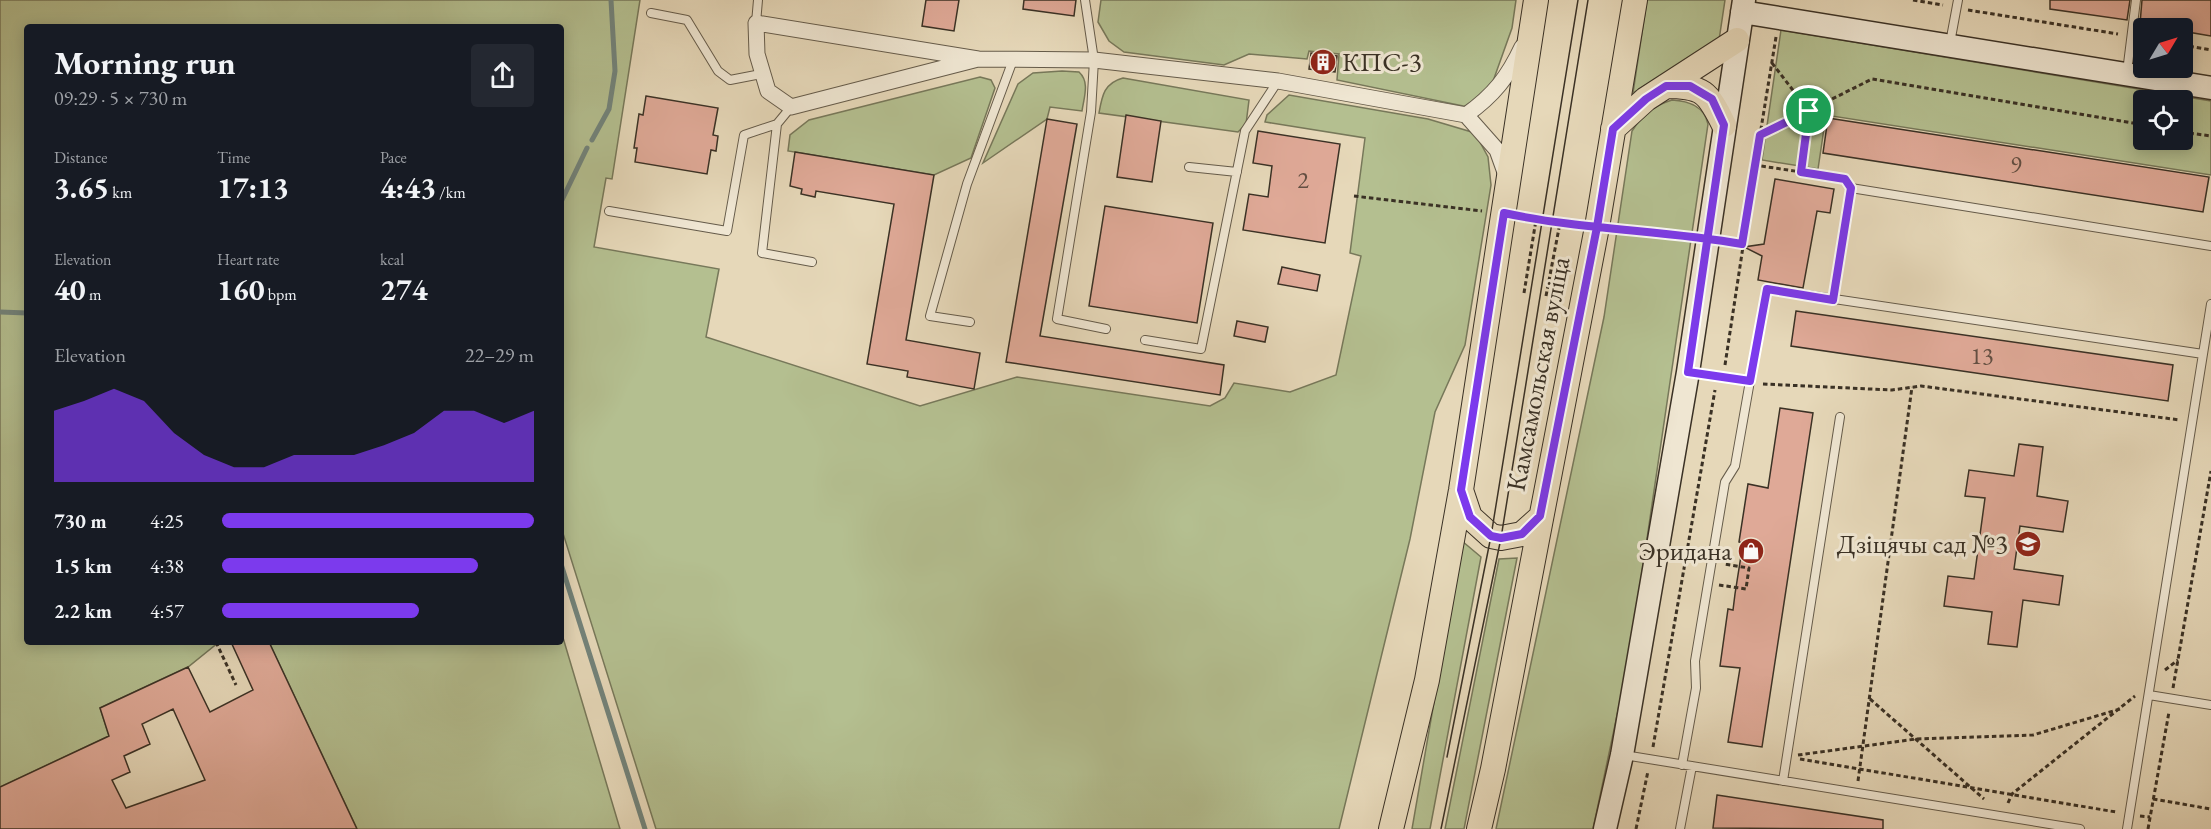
<!DOCTYPE html>
<html lang="en">
<head>
<meta charset="utf-8">
<style>
	:root { --surface:#171b24; --page:#242831; --text:#f1f3f6; --muted:#9ea1a6; --accent:#7c3aed }
	body { margin:0; font-family:"EB Garamond",serif; background:var(--page); color:var(--text); height:100vh; display:flex; flex-direction:column; font-size:22px; white-space:nowrap }
	* { box-sizing:border-box; margin:0 }
	p { font-size:20px; color:var(--muted) }
	.icon { flex:none; width:33px; height:33px; fill:none; stroke:currentColor; stroke-width:2; stroke-linecap:round; stroke-linejoin:round }
	.map { position:relative; flex:1; overflow:hidden }
	.sheet { position:absolute; left:24px; top:24px; width:540px; height:621px; display:flex; flex-direction:column; background:var(--surface); border-radius:6px; box-shadow:0 3px 15px #0003 }
	.sheet>* { flex:none }
	.needle { width:39px; rotate:52deg }
	.buttons { position:absolute; left:2133px; top:18px; display:grid; gap:12px }
	.buttons a { display:grid; place-items:center; width:60px; height:60px; border-radius:6px; background:var(--surface); box-shadow:0 3px 15px #0003; font-size:30px }
	.pin { position:absolute; display:grid; place-items:center; width:51px; height:51px; color:#fff; margin:-26px; border:3px solid #fff; border-radius:50%; box-shadow:0 2px 6px #0007 }
	.round { display:grid; place-items:center; flex:none; width:63px; height:63px; border-radius:6px; background:var(--page) }
	.head { display:flex; align-items:center; justify-content:space-between; height:102px; padding:0 30px }
	h1 { font-size:33px; font-weight:700; line-height:45px }
	.stats { display:grid; grid-template-columns:repeat(3,1fr); gap:9px; height:102px; padding:6px 30px }
	.stats div { display:grid; align-content:center }
	.stats b { font-size:30px; font-weight:700 }
	.stats small { font-size:16px; font-weight:400 }
	.stats p { font-size:16px }
	.chart { height:168px; padding:12px 30px }
	.chart p { display:flex; justify-content:space-between }
	.chart svg { width:100%; height:108px; margin-top:6px; fill:var(--accent); opacity:.7 }
	ul { padding:0 30px; list-style:none; font-size:20px }
	li { display:grid; grid-template-columns:96px 72px 1fr; align-items:center; height:45px }
	li i { height:15px; border-radius:8px; background:var(--accent) }
	.map>svg:first-child { display:block }
	.green { fill:#b4bf90; stroke:#77785a; stroke-width:1.5; fill-rule:evenodd }
	.lines { fill:none; stroke-linecap:round; stroke-linejoin:round }
	.stream { stroke:#72837b; stroke-width:5 }
	.building { fill:#dfa997; stroke:#3a3125; stroke-width:1.5; fill-rule:evenodd }
	.lane-casing { stroke:#655b4a; stroke-width:10 }
	.street-casing { stroke:#655b4a; stroke-width:17 }
	.secondary-casing { stroke:#3a3125; stroke-width:25 }
	.primary-casing { stroke:#3a3125; stroke-width:26 }
	.path { stroke:#3a3125; stroke-width:3; stroke-dasharray:4.5 3; stroke-linecap:butt }
	.lane { stroke:#efe6d2; stroke-width:8 }
	.street { stroke:#efe6d2; stroke-width:15 }
	.secondary { stroke:#efe6d2; stroke-width:22 }
	.primary { stroke:#e6d8b9; stroke-width:24 }
	.tram { stroke:#3a3125; stroke-width:1.5 }
	.route-casing { stroke:#fff; stroke-width:12 }
	.route { stroke:#7c3aed; stroke-width:8 }
	.labels { text-anchor:middle; stroke-width:6; stroke-linejoin:round; paint-order:stroke }
	.number-label { font-size:24px; fill:#634f42 }
	.poi-label { font-size:27px; fill:#3a3125; stroke:#efe6d2; text-anchor:end }
	.street-label { font-size:27px; fill:#3a3125; stroke:#efe6d2 }
</style>
</head>
<body>
<div class="map">
<svg width="2211" height="829" viewBox="0 0 2211 829">
	<rect width="100%" height="100%" fill="#e6d8b9"/>
	<filter id="stains"><feTurbulence type="fractalNoise" baseFrequency=".00333" numOctaves="4"/><feColorMatrix values="0 0 0 0 .2 0 0 0 0 .09 0 0 0 0 .02 0 0 0 .5 -.17"/></filter>
	<radialGradient id="worn" r=".72"><stop offset=".6" stop-color="#630" stop-opacity="0"/><stop offset="1" stop-color="#630" stop-opacity=".3"/></radialGradient>
	<path class="green" d="M 0,0 L 640,0 L 612,179 L 606,178 L 594,247 L 719,269 L 706,337 L 920,406 L 1017,377 L 1210,406 L 1225,398 L 1234,383 L 1290,392 L 1336,375 L 1361,256 L 1350,253 L 1365,138 L 1265,122 L 1267,115 L 1289,95 L 1428,119 L 1475,133 L 1488,157 L 1491,185 L 1465,345 L 1435,412 L 1410,539 L 1339,829 L 656,829 L 561,527 L 561,27 L 27,27 L 27,642 L 219,642 L 188,667 L 100,708 L 109,736 L 0,787 Z
		M 1101,0 L 1516,0 L 1512,28 L 1492,84 L 1468,107 L 1337,80 L 1339,54 L 1309,51 L 1307,59 L 1249,54 L 1224,65 L 1124,52 L 1109,41 L 1098,22 Z
		M 1647,0 L 1725,0 L 1719,40 L 1633,93 Z
		M 1781,30 L 2211,101 L 2211,175 L 1826,115 L 1818,169 L 1762,160 ZM 2144,100 L 2182,100 L 2182,140 L 2144,140 Z
		M 1062,71 L 1079,72 C 1090,82 1084,97 1082,111 L 1050,107 L 1047,119 L 983,163 L 1018,84 L 1033,73 Z
		M 980,77 L 991,80 L 995,88 L 971,158 L 934,175 L 788,151 L 790,135 L 809,120 Z
		M 1123,78 L 1249,100 L 1246,124 L 1238,132 L 1099,113 C 1102,96 1104,83 1123,78 Z
		M 1672,100 C 1689,101 1704,106 1708,124 L 1630,654 L 1593,829 L 1496,829 L 1604,317 L 1632,131 C 1643,114 1653,106 1672,100 Z
		M 1462,541 L 1481,557 L 1430,829 L 1412,829 Z
		M 1517,558 L 1464,829 L 1445,829 L 1499,559 Z
		M 561,631 L 620,829 L 357,829 L 269,642 L 561,642 Z"/>
	<g class="lines">
		<path class="stream" d="M 592,140 L 609,109 L 615,71 L 611,0
			M 561,202 L 587,148
			M 0,312 L 27,313
			M 561,564 L 645,829"/>
	</g>
	<path class="building" d="M 926,0 L 959,0 L 954,31 L 922,26 Z
		M 1024,0 L 1076,0 L 1074,16 L 1023,9 Z
		M 2050,0 L 2130,0 L 2127,20 L 2050,9 Z
		M 2142,0 L 2211,0 L 2211,36 L 2182,31 L 2182,28 L 2140,24 Z
		M 1311,53 L 1337,56 L 1335,72 L 1309,69 Z
		M 646,96 L 718,108 L 713,135 L 718,136 L 716,151 L 711,150 L 707,174 L 635,162 L 637,148 L 634,148 L 639,114 L 643,115 Z
		M 1126,115 L 1161,121 L 1152,182 L 1117,177 Z
		M 1828,118 L 2209,177 L 2203,212 L 1823,153 Z
		M 1047,119 L 1077,124 L 1040,336 L 1224,365 L 1220,395 L 1006,362 Z
		M 1258,131 L 1340,144 L 1325,243 L 1243,230 L 1249,194 L 1268,197 L 1272,166 L 1253,163 Z
		M 795,152 L 934,175 L 906,340 L 980,353 L 974,389 L 907,377 L 908,371 L 867,364 L 894,204 L 816,191 L 815,197 L 801,194 L 802,189 L 790,186 Z
		M 1775,179 L 1834,189 L 1830,213 L 1817,211 L 1803,288 L 1758,280 L 1762,256 L 1744,247 L 1764,244 Z
		M 1105,206 L 1213,223 L 1197,323 L 1089,306 Z
		M 1282,267 L 1320,275 L 1317,291 L 1278,284 Z
		M 1796,311 L 2173,365 L 2168,401 L 1791,346 Z
		M 1237,321 L 1268,327 L 1265,342 L 1234,336 Z
		M 1780,408 L 1813,413 L 1762,747 L 1728,742 L 1740,668 L 1720,666 L 1728,609 L 1733,610 L 1735,594 L 1743,543 L 1739,542 L 1748,484 L 1768,488 Z
		M 2019,444 L 2043,447 L 2037,496 L 2068,501 L 2063,532 L 2020,526 L 2014,569 L 2063,576 L 2059,605 L 2023,600 L 2017,647 L 1988,644 L 1992,612 L 1944,606 L 1948,576 L 1974,579 L 1985,498 L 1965,496 L 1969,470 L 2014,476 Z
		M 231,642 L 269,642 L 357,829 L 0,829 L 0,787 L 109,736 L 100,708 L 188,667 L 210,712 L 253,690 ZM 173,709 L 205,780 L 126,808 L 112,780 L 130,772 L 124,756 L 150,744 L 142,724 Z
		M 1717,795 L 1883,820 L 1883,829 L 1713,828 Z"/>
	<g class="lines">
		<defs>
			<path id="lane" d="M 1085,0 L 1094,60 L 1091,112 L 1057,319 L 1106,329
				M 651,13 L 687,20 L 718,71 L 730,80 L 761,74
				M 756,23 L 758,0
				M 1950,43 L 1958,0
				M 2127,72 L 2136,0
				M 791,107 L 777,124 L 762,253 L 812,262
				M 1189,167 L 1237,172
				M 609,211 L 727,231 L 744,135 L 777,124
				M 1833,300 L 1851,188 L 2211,246
				M 970,322 L 930,316 L 967,184 L 1013,60
				M 1145,340 L 1201,349 L 1245,131 L 1278,81
				M 1690,372 L 1750,381 L 1767,289 L 2203,354
				M 2149,695 L 2211,705
				M 1624,755 L 2080,829
				M 1682,765 L 1696,688 L 1695,661 L 1725,482 L 1735,466 L 1750,381
				M 1783,781 L 1840,417
				M 1680,829 L 1692,766
				M 2127,829 L 2211,304"/>
			<path id="street" d="M 978,59 L 756,23 L 757,54 L 768,91 L 791,107 L 978,59 L 1094,60 L 1278,81 L 1466,115 L 1497,150 L 1506,175
				M 1466,115 C 1494,95 1508,77 1522,47"/>
			<path id="secondary" d="M 1742,12 L 2211,88
				M 1605,829 L 1622,755 L 1688,372 L 1744,0"/>
			<path id="primary" d="M 1666,86 C 1703,86 1708,92 1724,125
				M 1613,129 L 1646,99 L 1737,40
				M 1461,490 L 1470,517 L 1491,536 L 1501,538 L 1522,534 L 1541,517
				M 1391,829 L 1427,680 L 1461,490 L 1536,0
				M 1479,829 L 1493,769 L 1597,227 L 1635,0"/>
		</defs>
		<use href="#lane" class="lane-casing"/>
		<use href="#street" class="street-casing"/>
		<use href="#secondary" class="secondary-casing"/>
		<use href="#primary" class="primary-casing"/>
		<path class="path" d="M 1913,0 L 1943,5
			M 1968,10 L 2118,34
			M 1776,37 L 1760,135 L 1872,79 L 2144,125
			M 2182,45 L 2211,50
			M 1772,63 L 1809,111 L 1801,172
			M 2182,132 L 2211,136
			M 1754,165 L 1842,178
			M 1354,196 L 1482,211
			M 1524,218 L 1577,224
			M 1616,229 L 1687,236
			M 1726,241 L 1742,244
			M 1524,293 L 1536,220
			M 1546,296 L 1560,223
			M 1725,365 L 1760,135
			M 1763,384 L 1892,390 L 1921,386 L 2180,420
			M 1719,585 L 1746,589 L 1749,568 L 1724,564
			M 216,642 L 236,685
			M 2165,670 L 2178,660
			M 2173,688 L 2211,471
			M 1870,699 L 1984,799
			M 1653,747 L 1715,390
			M 1798,755 L 1916,739 L 2033,735 L 2120,709
			M 1800,759 L 2116,812
			M 1858,781 L 1912,387
			M 2153,799 L 2211,809
			M 2008,803 L 2012,794 L 2135,696
			M 2140,816 L 2150,817
			M 1636,829 L 1648,771
			M 2148,829 L 2169,712"/>
		<use href="#lane" class="lane"/>
		<use href="#street" class="street"/>
		<use href="#secondary" class="secondary"/>
		<use href="#primary" class="primary"/>
		<path class="tram" d="M 1447,757 L 1491,536 L 1578,0
			M 1441,829 L 1501,538 L 1588,0"/>
	</g>
	<g class="lines">
		<defs>
			<path id="route" d="M 1809,111 L 1760,135 L 1742,244 C 1663,230 1583,230 1504,213 L 1461,490 L 1470,517 L 1491,536 L 1501,538 L 1522,534 L 1540,516 L 1597,227 L 1613,129 L 1646,99 L 1666,86 L 1690,86 L 1712,99 L 1724,125 L 1688,372 L 1750,381 L 1767,289 L 1833,300 L 1851,188 L 1845,179 L 1801,172 L 1809,111"/>
		</defs>
		<use href="#route" class="route-casing"/>
		<use href="#route" class="route"/>
	</g>
	<defs>
		<symbol id="building-disc" viewBox="-11 -11 22 22"><circle r="9.5" fill="#8f2418" stroke="#efe6d2"/><path d="M-4-6H4V6H1V3H-1V6H-4ZM-2.5-4.3h1.7v1.8h-1.7ZM.8-4.3h1.7v1.8H.8ZM-2.5-1h1.7V.8h-1.7ZM.8-1h1.7V.8H.8Z" fill="#fff"/></symbol>
		<symbol id="school-disc" viewBox="-11 -11 22 22"><circle r="9.5" fill="#8f2418" stroke="#efe6d2"/><path d="M0-5L7-2L0 1L-7-2ZM-4 1L0 2.5L4 1V4Q0 6-4 4Z" fill="#fff"/></symbol>
		<symbol id="shop-disc" viewBox="-11 -11 22 22"><circle r="9.5" fill="#8f2418" stroke="#efe6d2"/><path d="M-5-2.5h2.3a2.7 3.5 0 0 1 5.4 0H5L5.5 6h-11ZM-1.5-2.5h3a1.5 2.3 0 0 0-3 0Z" fill="#fff"/></symbol>
	</defs>
	<g fill-rule="evenodd">
		<use href="#building-disc" x="1308" y="47" width="30" height="30"/>
		<use href="#school-disc" x="2013" y="529" width="30" height="30"/>
		<use href="#shop-disc" x="1736" y="536" width="30" height="30"/>
	</g>
	<g class="labels">
		<g class="number-label">
			<text x="2016" y="173">9</text>
			<text x="1303" y="188">2</text>
			<text x="1982" y="364">13</text>
		</g>
		<g class="poi-label">
			<text x="1342" y="71" text-anchor="start">КПС-3</text>
			<text x="2008" y="553">Дзіцячы сад №3</text>
			<text x="1732" y="560">Эридана</text>
		</g>
		<g class="street-label">
			<text transform="translate(1538 374) rotate(-79)" y="9">Камсамольская вуліца</text>
		</g>
	</g>
	<rect width="100%" height="100%" filter="url(#stains)"/>
	<rect width="100%" height="100%" fill="url(#worn)"/>
</svg>
<div class="buttons">
<a><svg class="needle" viewBox="-14 -14 28 28"><path d="M0-13l5 13h-10z" fill="#e53935"/><path d="M0 13l5-13h-10z" fill="#9ea1a6"/></svg></a>
<a><svg class="icon" aria-label="locate" viewBox="0 0 24 24"><circle cx="12" cy="12" r="6"/><path d="M12 2v4M12 18v4M2 12h4M18 12h4"/></svg></a>
</div>
<div class="pin" style="left:1809px;top:111px;background:#1e9e55"><svg class="icon" aria-label="arrive" viewBox="0 0 24 24"><path d="M6 21V4h12l-3 4 3 4H6"/></svg></div>
<section class="sheet">
<div class="head"><div><h1>Morning run</h1><p>09:29 · 5 × 730 m</p></div><a class="round"><svg class="icon" aria-label="share" viewBox="0 0 24 24"><path d="M12 15V3M7 8l5-5 5 5M5 13v7h14v-7"/></svg></a></div>
<div class="stats">
<div><p>Distance</p><b>3.65<small> km</small></b></div>
<div><p>Time</p><b>17:13</b></div>
<div><p>Pace</p><b>4:43<small> /km</small></b></div>
</div>
<div class="stats">
<div><p>Elevation</p><b>40<small> m</small></b></div>
<div><p>Heart rate</p><b>160<small> bpm</small></b></div>
<div><p>kcal</p><b>274</b></div>
</div>
<div class="chart"><p><span>Elevation</span>22–29 m</p>
<svg viewBox="0 0 160 44" preserveAspectRatio="none"><path d="M0 44V15L10 11L20 6L30 11L40 24L50 33L60 38L70 38L80 33L90 33L100 33L110 29L120 24L130 15L140 15L150 20L160 15V44z"/></svg>
</div>
<ul>
<li><b>730 m</b>4:25<i style="width:100%"></i></li>
<li><b>1.5 km</b>4:38<i style="width:82%"></i></li>
<li><b>2.2 km</b>4:57<i style="width:63%"></i></li>
</ul>
</section>
</div>
</body>
</html>
